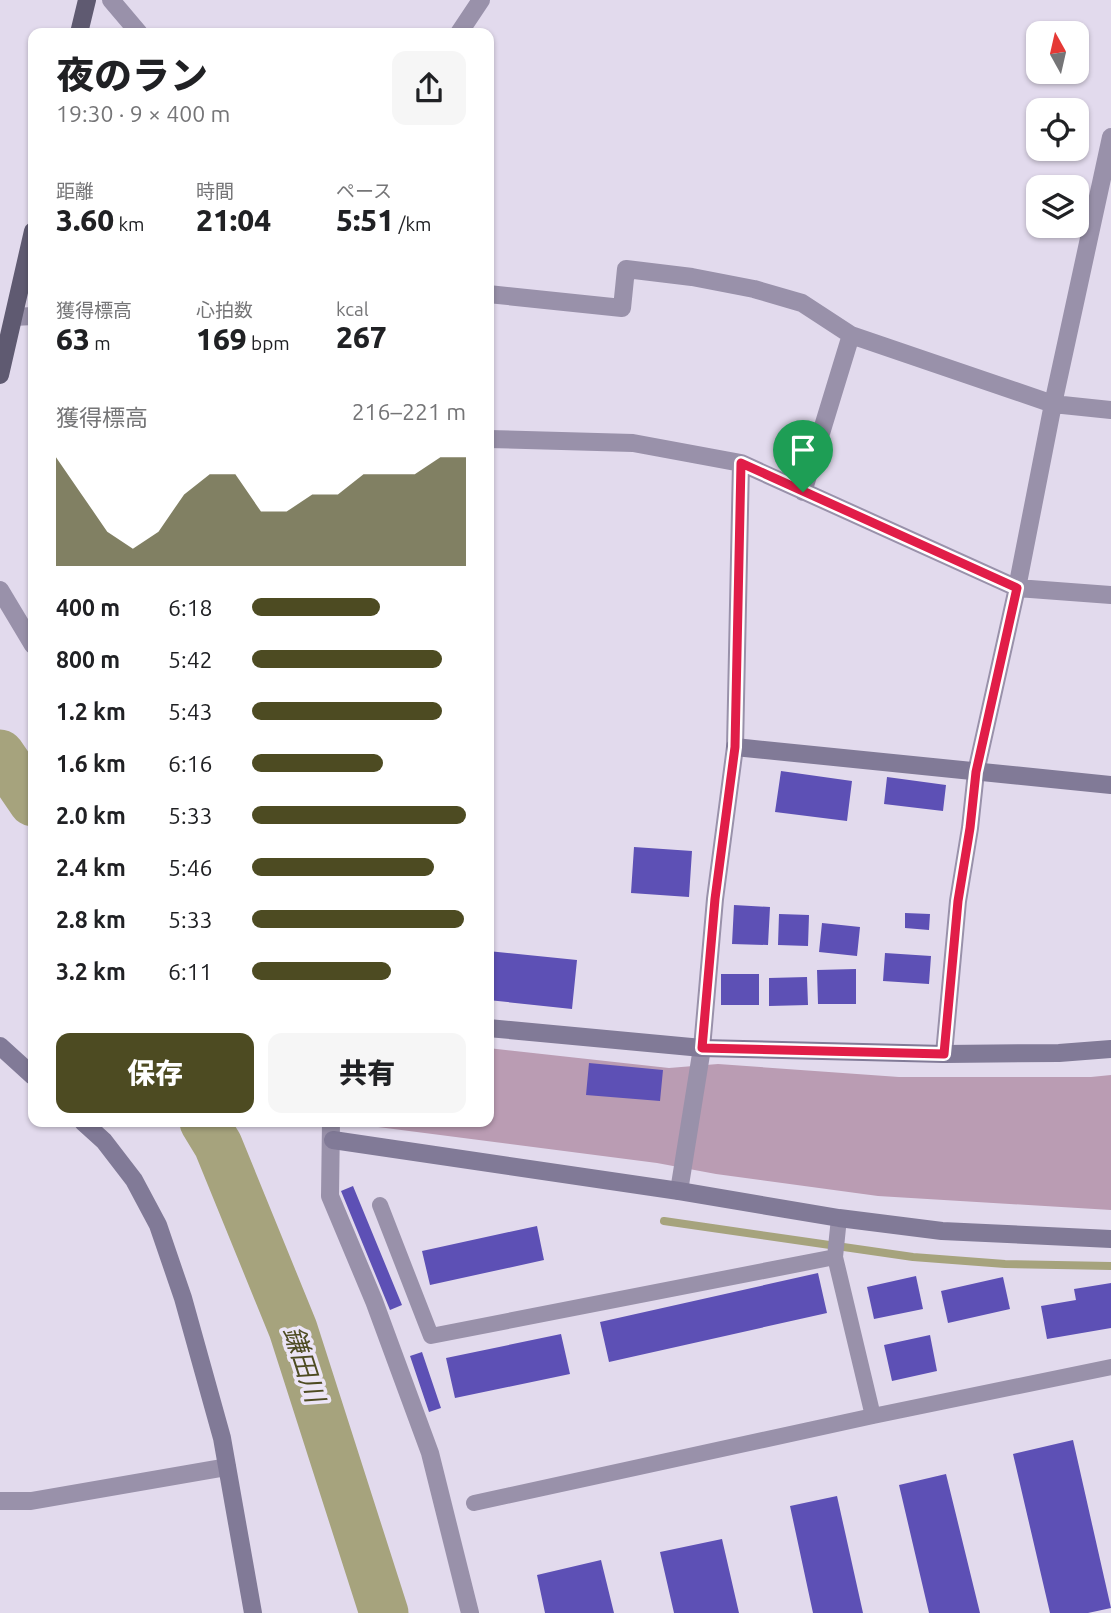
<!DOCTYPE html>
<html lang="ja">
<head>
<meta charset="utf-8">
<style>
	:root { --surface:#fff; --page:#f6f6f6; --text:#202124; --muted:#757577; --accent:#4d4b22 }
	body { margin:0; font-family:Ubuntu,"Noto Sans JP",sans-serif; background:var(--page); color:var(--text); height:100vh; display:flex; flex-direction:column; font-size:26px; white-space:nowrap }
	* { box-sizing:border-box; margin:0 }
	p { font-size:23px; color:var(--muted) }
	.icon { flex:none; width:38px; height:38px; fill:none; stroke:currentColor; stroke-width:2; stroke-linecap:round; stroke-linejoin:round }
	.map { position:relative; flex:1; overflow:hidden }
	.details { position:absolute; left:28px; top:28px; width:466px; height:1099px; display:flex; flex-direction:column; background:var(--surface); border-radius:14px; box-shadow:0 2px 5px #0004 }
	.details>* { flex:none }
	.needle { width:46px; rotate:352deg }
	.fabs { position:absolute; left:1026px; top:21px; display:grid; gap:14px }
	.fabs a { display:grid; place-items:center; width:63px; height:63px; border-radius:14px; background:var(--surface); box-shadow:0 2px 5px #0004; font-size:35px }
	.pin { position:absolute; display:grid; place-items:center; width:60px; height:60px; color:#fff; margin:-72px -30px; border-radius:50% 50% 50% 0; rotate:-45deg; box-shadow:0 0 7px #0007 }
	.pin .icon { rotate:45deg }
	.round { display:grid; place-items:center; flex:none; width:74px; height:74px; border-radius:14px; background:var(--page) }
	.head { display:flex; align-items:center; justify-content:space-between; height:119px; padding:0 28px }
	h1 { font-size:38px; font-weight:800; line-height:52px }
	.stats { display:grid; grid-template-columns:repeat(3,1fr); gap:10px; height:119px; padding:7px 28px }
	.stats div { display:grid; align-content:center }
	.stats b { font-size:30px; font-weight:800 }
	.stats small { font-size:19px; font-weight:400 }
	.stats p { font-size:19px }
	.chart { height:196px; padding:14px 28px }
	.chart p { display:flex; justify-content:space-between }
	.chart svg { width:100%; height:126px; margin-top:7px; fill:var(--accent); opacity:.7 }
	.action { display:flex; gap:14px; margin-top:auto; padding:14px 28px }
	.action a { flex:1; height:80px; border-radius:14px; background:var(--accent); color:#fff; font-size:28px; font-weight:800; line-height:80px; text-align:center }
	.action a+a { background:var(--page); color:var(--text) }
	ul { padding:0 28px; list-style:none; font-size:23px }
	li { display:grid; grid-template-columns:112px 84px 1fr; align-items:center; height:52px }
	li i { height:18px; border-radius:9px; background:var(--accent) }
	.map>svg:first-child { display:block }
	.green { fill:#ba9cb3 }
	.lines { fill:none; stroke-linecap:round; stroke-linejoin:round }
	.stream { stroke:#a6a37d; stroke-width:8 }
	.river { stroke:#a6a37d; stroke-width:49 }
	.building { fill:#5d50b5 }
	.lane { stroke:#9991aa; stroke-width:16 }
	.street { stroke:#9991aa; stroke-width:18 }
	.secondary { stroke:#817a97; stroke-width:18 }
	.primary { stroke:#5f5a71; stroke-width:18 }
	.route-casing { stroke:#fff; stroke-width:14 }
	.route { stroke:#e11d48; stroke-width:9 }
	.labels { text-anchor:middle; stroke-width:7; stroke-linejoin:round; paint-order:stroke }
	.water-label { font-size:26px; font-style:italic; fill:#4d4b22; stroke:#ece5f6 }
</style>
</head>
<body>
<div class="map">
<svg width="1111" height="1613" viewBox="0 0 1111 1613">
	<rect width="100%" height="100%" fill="#e2daed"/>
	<path class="green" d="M 488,1048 L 669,1068 L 718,1064 L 899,1077 L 1091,1077 L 1111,1075 L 1111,1210 L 878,1196 L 716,1174 L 657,1163 L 347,1123 L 488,1122 Z"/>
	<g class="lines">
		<path class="stream" d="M 664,1221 L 913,1257 L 1005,1264 L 1111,1266"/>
		<path class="river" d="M 0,754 L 33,802
			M 204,1122 L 218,1145 L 293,1329 L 384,1613"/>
	</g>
	<path class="building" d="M 781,771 L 852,781 L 847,821 L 775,812 Z
		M 887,777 L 946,785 L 943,811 L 884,804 Z
		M 634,847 L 692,851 L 689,897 L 631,893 Z
		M 734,905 L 770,907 L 768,945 L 732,944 Z
		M 905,913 L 930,914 L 929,930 L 905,928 Z
		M 779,914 L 809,915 L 808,946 L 778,945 Z
		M 822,923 L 860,927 L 857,956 L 819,952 Z
		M 488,951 L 577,960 L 572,1009 L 488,1000 Z
		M 885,953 L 931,956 L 929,984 L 883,981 Z
		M 856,969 L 856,1004 L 818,1004 L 817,970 Z
		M 721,974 L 759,974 L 759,1005 L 721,1005 Z
		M 807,977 L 808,1005 L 769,1006 L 769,978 Z
		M 589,1063 L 663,1070 L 660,1101 L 586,1095 Z
		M 353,1186 L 402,1305 L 390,1310 L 341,1191 Z
		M 537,1226 L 544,1260 L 430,1285 L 422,1251 Z
		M 818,1273 L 827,1313 L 609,1362 L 600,1322 Z
		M 916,1276 L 923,1309 L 874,1319 L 867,1287 Z
		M 1003,1277 L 1010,1309 L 948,1323 L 941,1291 Z
		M 1111,1283 L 1111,1328 L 1047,1339 L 1041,1306 L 1076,1300 L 1074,1289 Z
		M 561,1334 L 570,1374 L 455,1398 L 446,1358 Z
		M 930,1335 L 937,1371 L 892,1381 L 884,1345 Z
		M 422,1352 L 441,1408 L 429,1412 L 410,1356 Z
		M 1073,1440 L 1111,1608 L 1088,1613 L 1050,1613 L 1013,1454 Z
		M 946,1474 L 980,1613 L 929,1613 L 899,1485 Z
		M 837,1496 L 863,1613 L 813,1613 L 790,1506 Z
		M 722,1539 L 739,1613 L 674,1613 L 660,1552 Z
		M 601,1560 L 614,1613 L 545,1613 L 537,1575 Z"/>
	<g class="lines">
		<path class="lane" d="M 380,1205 L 431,1336 L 835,1257
			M 839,1218 L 835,1257 L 873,1416
			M 474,1503 L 873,1416 L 1111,1367"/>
		<path class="street" d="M 111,0 L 139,33
			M 459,33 L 481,0
			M 488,294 L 622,308 L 626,269 L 692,277 L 754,289 L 802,303 L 851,335
			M 14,317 L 33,316
			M 488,439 L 633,443 L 741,463 L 1017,588 L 1111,595
			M 803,492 L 851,335 L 1053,404 L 1111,410
			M 0,590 L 33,645
			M 944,1054 L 958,901 L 970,828 L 976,772 L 1017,588 L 1053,404 L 1111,137
			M 331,1122 L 330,1196 L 374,1301 L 430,1453 L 470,1613
			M 679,1191 L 702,1048 L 715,899 L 735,747 L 741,463
			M 0,1501 L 31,1501 L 227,1467"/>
		<path class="secondary" d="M 735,747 L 1111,785
			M 488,1028 L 702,1048 L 944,1054 L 1059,1053 L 1111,1049
			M 0,1046 L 33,1076
			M 83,1122 L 104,1141 L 134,1180 L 158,1225 L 183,1298 L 222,1438 L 253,1613
			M 333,1140 L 679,1191 L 839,1218 L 942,1231 L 1111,1239"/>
		<path class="primary" d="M 79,33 L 87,0
			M 0,375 L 33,231"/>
	</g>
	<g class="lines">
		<defs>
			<path id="route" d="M 741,463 L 1017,588 L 976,772 L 970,828 L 958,901 L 944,1054 L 702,1048 L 715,899 L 735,747 Z"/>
		</defs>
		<use href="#route" class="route-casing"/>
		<use href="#route" class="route"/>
	</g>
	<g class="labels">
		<g class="water-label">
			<text transform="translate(304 1364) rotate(72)" y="9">鎌田川</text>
		</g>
	</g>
</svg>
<div class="fabs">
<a><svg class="needle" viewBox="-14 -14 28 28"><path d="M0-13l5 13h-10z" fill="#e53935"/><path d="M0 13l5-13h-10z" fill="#757577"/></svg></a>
<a><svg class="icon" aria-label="locate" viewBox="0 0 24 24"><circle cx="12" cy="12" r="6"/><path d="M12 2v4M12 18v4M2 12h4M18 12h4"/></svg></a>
<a><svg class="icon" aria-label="layers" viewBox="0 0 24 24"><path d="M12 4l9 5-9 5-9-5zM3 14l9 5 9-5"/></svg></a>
</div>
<div class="pin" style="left:803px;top:492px;background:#1e9e55"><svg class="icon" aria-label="arrive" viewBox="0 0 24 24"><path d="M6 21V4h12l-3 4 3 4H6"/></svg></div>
<section class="details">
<div class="head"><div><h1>夜のラン</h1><p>19:30 · 9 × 400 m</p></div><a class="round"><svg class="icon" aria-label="share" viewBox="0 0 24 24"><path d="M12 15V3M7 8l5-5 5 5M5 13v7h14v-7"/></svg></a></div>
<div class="stats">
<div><p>距離</p><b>3.60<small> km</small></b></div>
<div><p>時間</p><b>21:04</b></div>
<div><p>ペース</p><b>5:51<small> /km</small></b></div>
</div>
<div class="stats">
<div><p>獲得標高</p><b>63<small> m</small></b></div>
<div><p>心拍数</p><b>169<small> bpm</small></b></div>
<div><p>kcal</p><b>267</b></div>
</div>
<div class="chart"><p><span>獲得標高</span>216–221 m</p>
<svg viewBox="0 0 160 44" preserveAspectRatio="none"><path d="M0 44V6L10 19L20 32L30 38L40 32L50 19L60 12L70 12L80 25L90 25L100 19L110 19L120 12L130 12L140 12L150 6L160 6V44z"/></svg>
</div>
<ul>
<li><b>400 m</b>6:18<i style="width:60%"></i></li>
<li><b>800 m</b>5:42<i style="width:89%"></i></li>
<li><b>1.2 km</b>5:43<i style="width:89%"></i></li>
<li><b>1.6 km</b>6:16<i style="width:61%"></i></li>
<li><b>2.0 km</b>5:33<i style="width:100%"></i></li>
<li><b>2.4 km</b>5:46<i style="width:85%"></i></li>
<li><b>2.8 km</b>5:33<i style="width:99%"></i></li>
<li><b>3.2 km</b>6:11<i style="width:65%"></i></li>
</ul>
<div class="action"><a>保存</a><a>共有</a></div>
</section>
</div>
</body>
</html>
